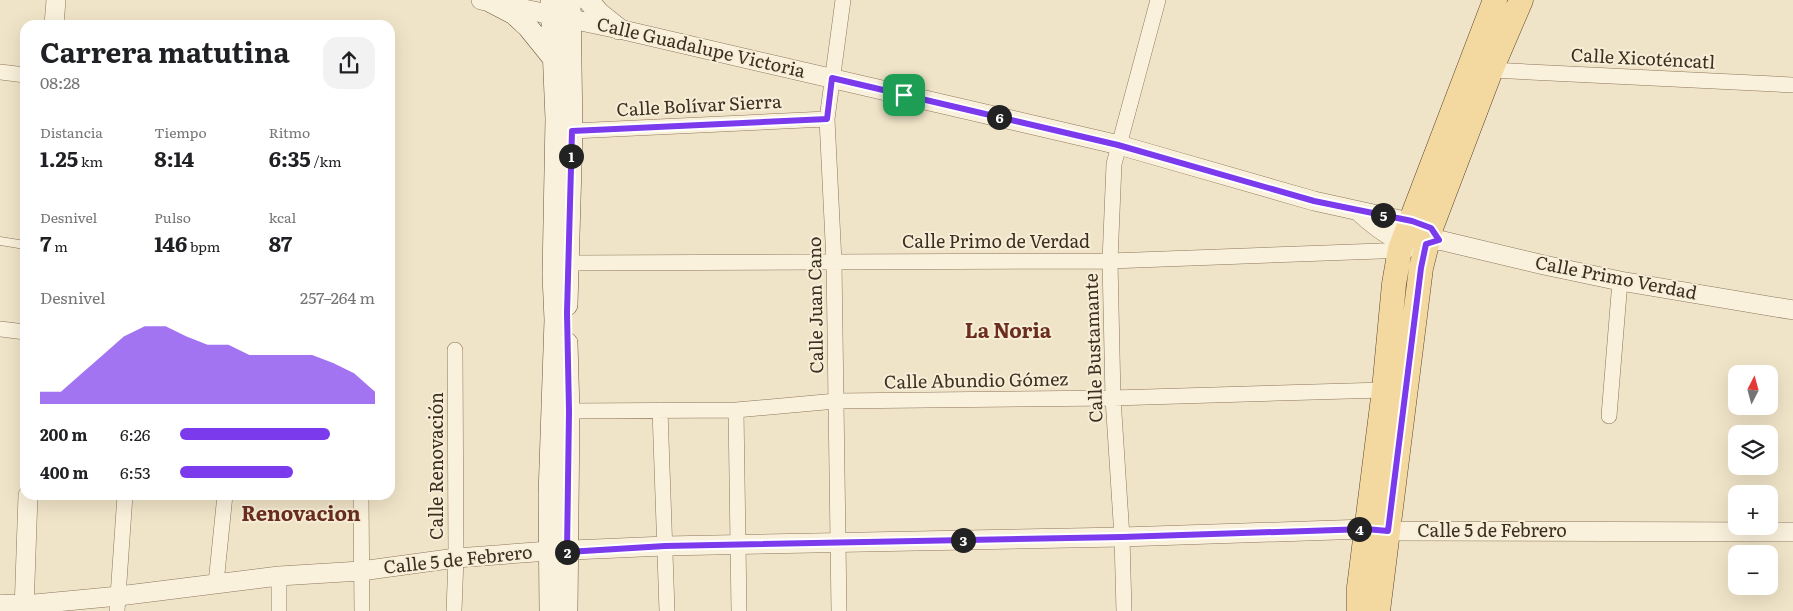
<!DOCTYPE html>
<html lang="es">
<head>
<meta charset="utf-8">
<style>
	:root { --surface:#fff; --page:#f2f2f2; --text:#202124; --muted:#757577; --accent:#7c3aed }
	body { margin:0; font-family:Literata,serif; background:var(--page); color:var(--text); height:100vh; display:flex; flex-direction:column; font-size:19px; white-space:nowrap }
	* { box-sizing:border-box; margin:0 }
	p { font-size:16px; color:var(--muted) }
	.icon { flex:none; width:28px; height:28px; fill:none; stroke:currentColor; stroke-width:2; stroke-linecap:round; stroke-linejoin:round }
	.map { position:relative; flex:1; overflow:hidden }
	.drawer { position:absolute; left:20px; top:20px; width:375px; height:480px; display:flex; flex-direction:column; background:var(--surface); border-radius:15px; box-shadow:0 5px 20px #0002 }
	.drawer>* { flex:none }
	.needle { width:32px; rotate:6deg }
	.fabs { position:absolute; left:1728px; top:365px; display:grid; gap:10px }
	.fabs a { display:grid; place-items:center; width:50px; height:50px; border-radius:10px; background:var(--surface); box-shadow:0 5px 20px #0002; font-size:25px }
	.pin { position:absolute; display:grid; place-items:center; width:42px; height:42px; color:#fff; margin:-21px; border-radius:10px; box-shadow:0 2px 8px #0006 }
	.km { position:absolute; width:25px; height:25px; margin:-12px; border-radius:50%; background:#222; color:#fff; font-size:14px; line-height:25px; text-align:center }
	.round { display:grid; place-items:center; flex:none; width:52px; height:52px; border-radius:15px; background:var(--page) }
	.head { display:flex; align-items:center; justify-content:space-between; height:85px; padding:0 20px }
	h1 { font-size:28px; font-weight:700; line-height:38px }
	.metrics { display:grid; grid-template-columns:repeat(3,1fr); gap:8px; height:85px; padding:5px 20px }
	.metrics div { display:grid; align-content:center }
	.metrics b { font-size:21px; font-weight:700 }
	.metrics small { font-size:14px; font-weight:400 }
	.metrics p { font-size:14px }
	.chart { height:140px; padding:10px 20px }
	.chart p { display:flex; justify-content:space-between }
	.chart svg { width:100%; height:90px; margin-top:5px; fill:var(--accent); opacity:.7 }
	ul { padding:0 20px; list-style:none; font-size:16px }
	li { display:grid; grid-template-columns:80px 60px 1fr; align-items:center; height:38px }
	li i { height:12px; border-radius:6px; background:var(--accent) }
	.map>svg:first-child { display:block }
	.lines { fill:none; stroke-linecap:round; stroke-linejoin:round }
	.service-casing { stroke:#8d765c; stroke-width:9 }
	.minor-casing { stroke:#8d765c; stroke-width:16 }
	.tertiary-casing { stroke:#8d765c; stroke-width:20 }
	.secondary-casing { stroke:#6f573f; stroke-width:22 }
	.primary-casing { stroke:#5b4430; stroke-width:25 }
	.service { stroke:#faf1dc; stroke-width:8 }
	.minor { stroke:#faf1dc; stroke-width:15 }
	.tertiary { stroke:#faf1dc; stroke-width:19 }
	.secondary { stroke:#faf1dc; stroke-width:21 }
	.primary { stroke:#f3d9a0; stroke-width:24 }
	.route-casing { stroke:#fff; stroke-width:10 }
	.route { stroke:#7c3aed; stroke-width:6 }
	.labels { text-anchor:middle; stroke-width:4; stroke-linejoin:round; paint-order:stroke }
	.street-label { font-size:18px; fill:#3d2e20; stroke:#f7eed8 }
	.quarter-label { font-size:20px; font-weight:bold; fill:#6b2e1e; stroke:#f7eed8 }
</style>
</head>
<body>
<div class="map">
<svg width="1793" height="611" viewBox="0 0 1793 611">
	<rect width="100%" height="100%" fill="#f0e4c8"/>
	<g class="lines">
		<defs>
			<path id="service" d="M 0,241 L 25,245"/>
			<path id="minor" d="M 1491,70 L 1793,85
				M 0,72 L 25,75
				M 572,131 L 827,119
				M 568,263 L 1110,261 L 1408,250
				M 0,329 L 25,332
				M 660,410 L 667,611
				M 736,410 L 739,611
				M 569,411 L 736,410 L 836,401 L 1113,398 L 1384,390
				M 1609,416 L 1620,281
				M 361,495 L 362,611
				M 216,583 L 225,495
				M 117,611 L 125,495
				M 279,611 L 279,576
				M 454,611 L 456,558 L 455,350
				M 839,611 L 834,262 L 827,119 L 843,0
				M 1124,611 L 1122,537 L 1113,398 L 1110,261 L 1114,164 L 1158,0"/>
			<path id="tertiary" d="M 481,0 L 619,29 L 1119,145 L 1314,201 L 1423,225
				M 54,25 L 56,0
				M 1358,211 C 1382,233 1406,252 1439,240 L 1544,265 L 1620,281 L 1793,310
				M 0,604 L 24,605 L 119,596 L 279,576 L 361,571 L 456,558 L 549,551 L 665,546 L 1122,537 L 1366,529 L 1388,531 L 1793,532
				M 24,611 L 28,495"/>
			<path id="secondary" d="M 588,0 L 599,13 L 619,29
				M 491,2 L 514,14 L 528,27 L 553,58
				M 567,305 L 572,131 L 570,0
				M 567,343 L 569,411 L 567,611
				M 550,611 L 549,495 L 555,320 L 553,275 L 556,119 L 551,0"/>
			<path id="primary" d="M 1359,611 L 1359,587 L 1384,390 L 1394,284 L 1400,249 L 1495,0
				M 1378,611 L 1421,268 L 1431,228 L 1491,70 L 1521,0"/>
		</defs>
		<use href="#service" class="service-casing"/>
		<use href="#minor" class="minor-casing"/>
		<use href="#tertiary" class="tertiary-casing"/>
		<use href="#secondary" class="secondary-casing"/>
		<use href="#primary" class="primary-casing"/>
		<use href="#service" class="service"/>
		<use href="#minor" class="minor"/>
		<use href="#tertiary" class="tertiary"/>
		<use href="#secondary" class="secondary"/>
		<use href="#primary" class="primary"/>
	</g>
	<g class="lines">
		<defs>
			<path id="route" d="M 832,78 L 1118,145 L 1314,201 L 1412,221 L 1431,228 L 1439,240 L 1426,244 L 1421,268 L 1388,531 L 1366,529 L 1122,537 L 665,546 L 567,552 L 569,411 L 567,313 L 572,131 L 827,119 Z"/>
		</defs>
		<use href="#route" class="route-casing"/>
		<use href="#route" class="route"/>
	</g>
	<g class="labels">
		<g class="street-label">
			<text transform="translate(701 48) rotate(13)" y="6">Calle Guadalupe Victoria</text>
			<text transform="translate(1643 59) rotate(3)" y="6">Calle Xicoténcatl</text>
			<text transform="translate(699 106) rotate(-3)" y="6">Calle Bolívar Sierra</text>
			<text x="996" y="248">Calle Primo de Verdad</text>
			<text transform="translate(1616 278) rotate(11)" y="6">Calle Primo Verdad</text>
			<text transform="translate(816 305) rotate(-91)" y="6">Calle Juan Cano</text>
			<text transform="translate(1094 348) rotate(-92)" y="6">Calle Bustamante</text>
			<text transform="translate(976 381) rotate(-1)" y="6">Calle Abundio Gómez</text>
			<text transform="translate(437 466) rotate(-90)" y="6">Calle Renovación</text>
			<text x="1492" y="537">Calle 5 de Febrero</text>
			<text transform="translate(458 560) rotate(-6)" y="6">Calle 5 de Febrero</text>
		</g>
		<g class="quarter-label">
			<text x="1008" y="338">La Noria</text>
			<text x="301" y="521">Renovacion</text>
		</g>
	</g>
</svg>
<div class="fabs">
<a><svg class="needle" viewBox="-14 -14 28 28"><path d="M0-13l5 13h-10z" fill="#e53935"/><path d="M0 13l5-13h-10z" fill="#757577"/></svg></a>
<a><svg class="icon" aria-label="layers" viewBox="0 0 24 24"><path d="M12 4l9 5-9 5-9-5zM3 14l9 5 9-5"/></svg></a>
<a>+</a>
<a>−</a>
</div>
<div class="pin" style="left:904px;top:95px;background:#1e9e55"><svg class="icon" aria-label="arrive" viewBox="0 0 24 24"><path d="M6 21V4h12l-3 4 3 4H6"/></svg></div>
<b class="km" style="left:571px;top:156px">1</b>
<b class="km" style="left:567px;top:552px">2</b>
<b class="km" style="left:963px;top:540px">3</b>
<b class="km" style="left:1359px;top:529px">4</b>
<b class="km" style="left:1383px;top:215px">5</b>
<b class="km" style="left:999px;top:117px">6</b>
<section class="drawer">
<div class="head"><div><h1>Carrera matutina</h1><p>08:28</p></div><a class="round"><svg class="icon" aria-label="share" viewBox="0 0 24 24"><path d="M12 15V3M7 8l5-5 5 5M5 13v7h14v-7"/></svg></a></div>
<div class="metrics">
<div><p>Distancia</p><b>1.25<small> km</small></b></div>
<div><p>Tiempo</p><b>8:14</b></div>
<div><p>Ritmo</p><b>6:35<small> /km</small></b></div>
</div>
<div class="metrics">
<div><p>Desnivel</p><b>7<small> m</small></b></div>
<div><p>Pulso</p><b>146<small> bpm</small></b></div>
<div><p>kcal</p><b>87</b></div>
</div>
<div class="chart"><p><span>Desnivel</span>257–264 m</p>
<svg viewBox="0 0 160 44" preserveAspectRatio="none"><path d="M0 44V38L10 38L20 29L30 20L40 11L50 6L60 6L70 11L80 15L90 15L100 20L110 20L120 20L130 20L140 24L150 29L160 38V44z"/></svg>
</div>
<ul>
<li><b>200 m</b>6:26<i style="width:77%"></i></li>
<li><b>400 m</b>6:53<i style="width:58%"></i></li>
</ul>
</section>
</div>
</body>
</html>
